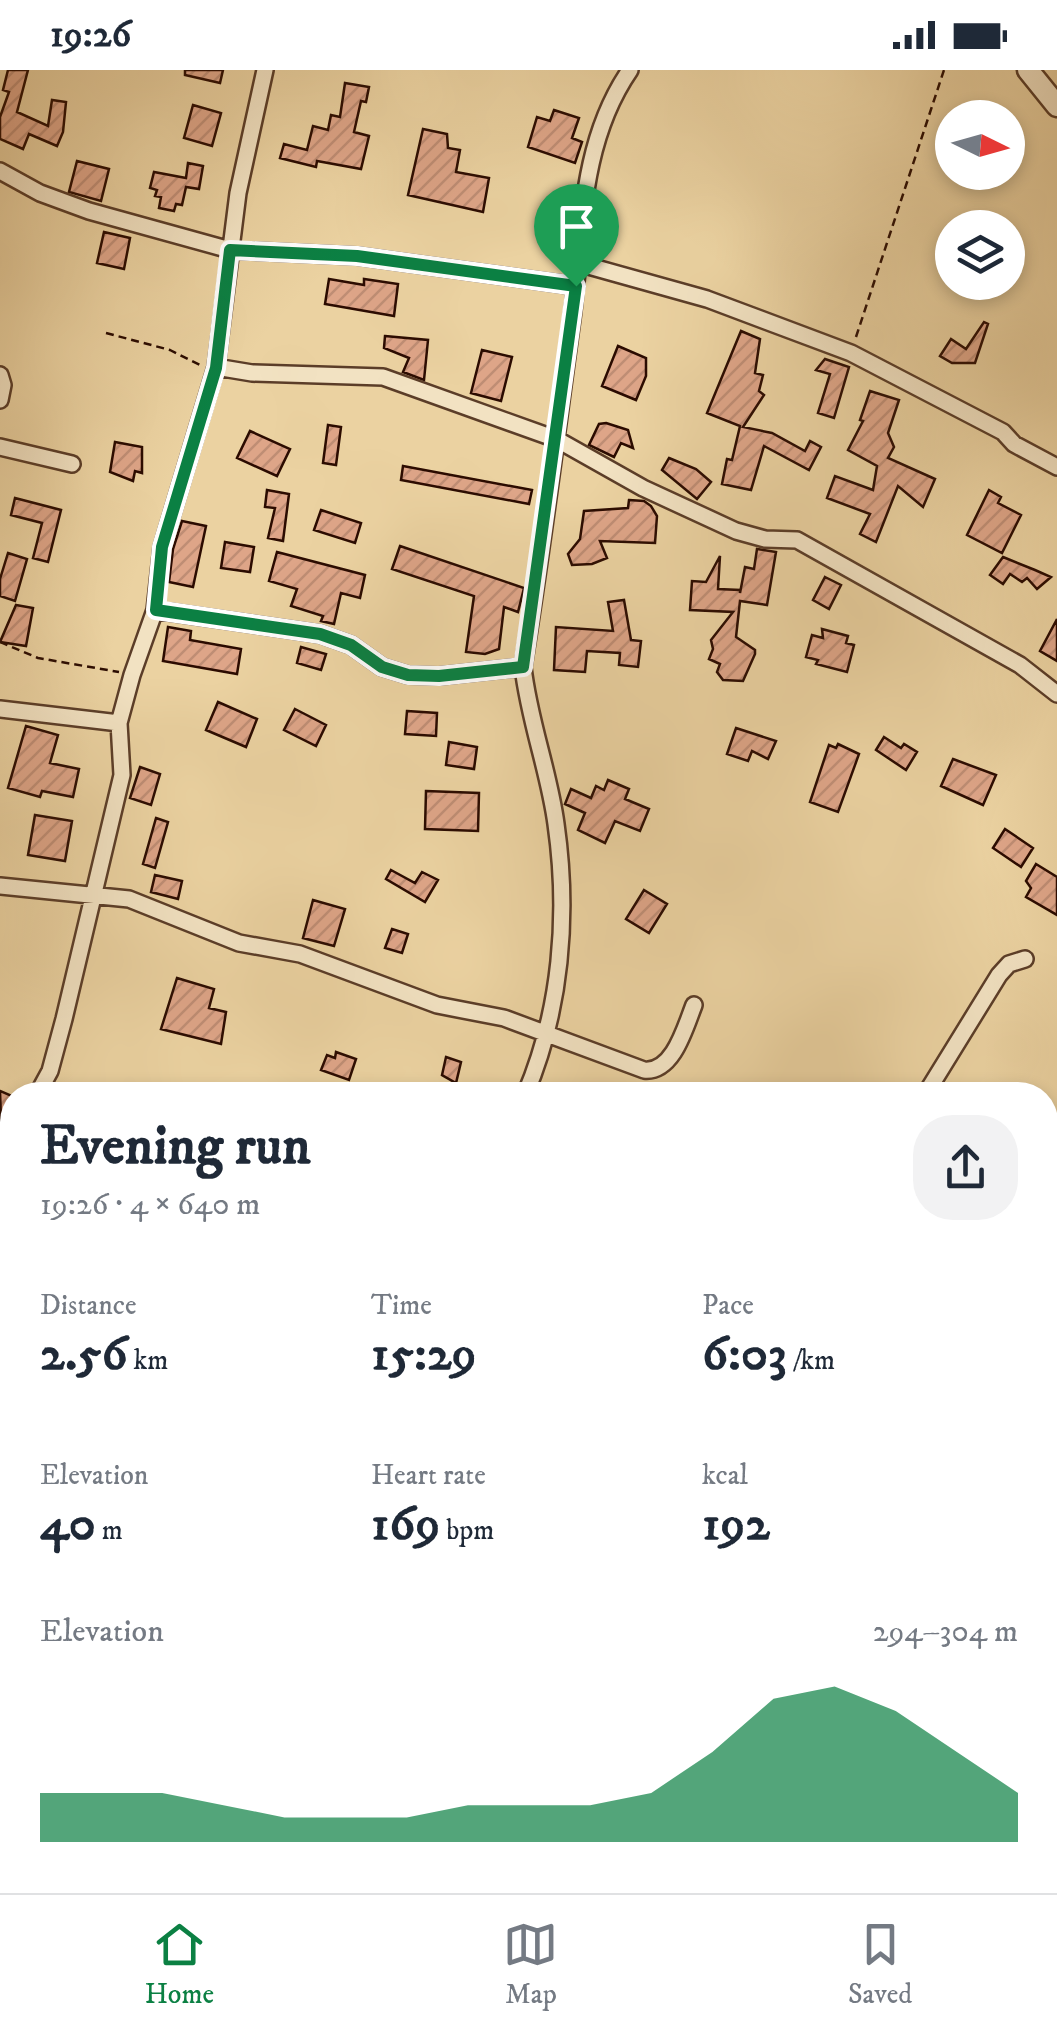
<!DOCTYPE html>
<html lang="en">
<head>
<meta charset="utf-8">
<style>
	:root { --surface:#fff; --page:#f2f2f3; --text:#1f2937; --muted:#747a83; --line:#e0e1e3; --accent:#0b8043 }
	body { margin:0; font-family:"IM FELL DW Pica",serif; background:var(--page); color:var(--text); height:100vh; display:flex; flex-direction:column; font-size:38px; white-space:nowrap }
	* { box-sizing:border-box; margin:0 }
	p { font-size:32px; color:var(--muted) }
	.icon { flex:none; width:55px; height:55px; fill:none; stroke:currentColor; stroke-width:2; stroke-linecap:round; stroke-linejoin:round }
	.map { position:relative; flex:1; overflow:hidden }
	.side { position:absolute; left:0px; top:1012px; width:1058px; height:812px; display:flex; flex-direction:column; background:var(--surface); border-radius:40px 40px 0 0; box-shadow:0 5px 15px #0003 }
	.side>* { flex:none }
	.needle { width:65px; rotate:95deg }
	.tools { position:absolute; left:935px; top:30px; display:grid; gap:20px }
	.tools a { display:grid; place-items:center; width:90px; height:90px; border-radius:50%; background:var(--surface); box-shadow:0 5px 15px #0003; font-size:50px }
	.pin { position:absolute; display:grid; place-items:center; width:85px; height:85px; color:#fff; margin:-102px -42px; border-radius:50% 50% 50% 0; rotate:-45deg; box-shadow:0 0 10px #0007 }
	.pin .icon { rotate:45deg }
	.round { display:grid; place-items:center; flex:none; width:105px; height:105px; border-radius:40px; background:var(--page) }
	.summary { display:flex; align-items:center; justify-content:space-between; height:170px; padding:0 40px }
	h1 { font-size:55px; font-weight:700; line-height:75px }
	.figures { display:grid; grid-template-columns:repeat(3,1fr); gap:15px; height:170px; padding:10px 40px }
	.figures div { display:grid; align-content:center }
	.figures b { font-size:50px; font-weight:700 }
	.figures small { font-size:28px; font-weight:400 }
	.figures p { font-size:28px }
	.chart { height:280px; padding:20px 40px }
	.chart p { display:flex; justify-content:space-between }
	.chart svg { width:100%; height:180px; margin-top:10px; fill:var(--accent); opacity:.7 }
	.status { display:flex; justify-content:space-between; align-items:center; height:70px; padding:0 50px; background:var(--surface); direction:ltr }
	.status svg { height:28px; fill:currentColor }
	.tab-bar { display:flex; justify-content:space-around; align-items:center; height:140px; border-top:2px solid var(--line); background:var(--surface); font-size:28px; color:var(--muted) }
	.tab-bar a { display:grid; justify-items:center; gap:5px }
	.tab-bar .on { color:var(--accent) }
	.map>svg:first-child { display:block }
	.building { fill:url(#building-hatch); stroke:#2b0b00; stroke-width:2.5 }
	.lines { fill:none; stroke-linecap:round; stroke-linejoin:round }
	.service-casing { stroke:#5b3d28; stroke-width:12 }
	.minor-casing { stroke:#5b3d28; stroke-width:20 }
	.tertiary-casing { stroke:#5b3d28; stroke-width:25 }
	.path { stroke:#2b0b00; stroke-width:2.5; stroke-dasharray:8 5; stroke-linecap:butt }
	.service { stroke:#f2e2c2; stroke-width:8 }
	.minor { stroke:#f2e2c2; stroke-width:15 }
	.tertiary { stroke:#f2e2c2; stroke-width:20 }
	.route-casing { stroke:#fff; stroke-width:20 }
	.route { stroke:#0b8043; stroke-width:12 }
</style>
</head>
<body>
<div class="status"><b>19:26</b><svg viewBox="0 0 49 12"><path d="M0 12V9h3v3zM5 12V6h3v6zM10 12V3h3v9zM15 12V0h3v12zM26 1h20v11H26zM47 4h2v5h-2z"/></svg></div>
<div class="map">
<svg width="1057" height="1823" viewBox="0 0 1057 1823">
	<defs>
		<pattern id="building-hatch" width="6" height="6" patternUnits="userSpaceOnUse" patternTransform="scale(2.5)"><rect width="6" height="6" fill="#dea588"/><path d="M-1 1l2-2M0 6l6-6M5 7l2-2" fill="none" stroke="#bf8d74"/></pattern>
	</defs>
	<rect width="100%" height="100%" fill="#ebd2a1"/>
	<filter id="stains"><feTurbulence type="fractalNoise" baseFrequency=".002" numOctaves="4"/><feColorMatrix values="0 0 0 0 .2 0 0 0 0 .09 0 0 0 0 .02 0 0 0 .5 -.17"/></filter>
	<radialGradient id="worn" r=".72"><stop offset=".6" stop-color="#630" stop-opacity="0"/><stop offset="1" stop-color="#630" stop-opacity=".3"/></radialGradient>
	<path class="building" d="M 8,0 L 28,0 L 17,42 L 48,56 L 52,30 L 66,32 L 63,62 L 57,76 L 29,64 L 23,79 L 0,69 L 0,47 L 9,22 L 3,20 Z
		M 185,0 L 223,0 L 220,13 L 185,5 Z
		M 345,13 L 369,17 L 366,32 L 361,31 L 354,62 L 369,66 L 361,99 L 317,91 L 316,97 L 280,88 L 284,74 L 307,80 L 313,56 L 328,60 L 331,45 L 340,47 Z
		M 193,35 L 221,43 L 212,76 L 184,68 Z
		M 554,40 L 579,48 L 572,68 L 582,72 L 575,93 L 528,77 L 537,47 L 550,51 Z
		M 423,59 L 447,64 L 448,78 L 460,80 L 456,102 L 489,108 L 483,142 L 408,125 Z
		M 77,91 L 109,99 L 101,131 L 69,122 Z
		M 188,93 L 203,96 L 199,119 L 186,117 L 182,135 L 176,134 L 174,141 L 159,138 L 161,127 L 155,126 L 157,120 L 150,118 L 154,102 L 186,108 Z
		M 104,162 L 130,168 L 124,199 L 97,193 Z
		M 329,209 L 364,215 L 364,209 L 398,214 L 394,246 L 325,234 Z
		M 984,252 L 988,254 L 975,293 L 952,293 L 940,286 L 951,269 L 966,279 Z
		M 741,261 L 760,269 L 755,303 L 763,305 L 759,321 L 764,325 L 743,357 L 772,363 L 805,381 L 810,371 L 821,377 L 809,400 L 764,376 L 751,420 L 722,414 L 727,389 L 732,390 L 740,356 L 707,343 Z
		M 385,266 L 428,270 L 424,310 L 403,302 L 409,288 L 384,278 Z
		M 618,276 L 646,288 L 646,306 L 636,330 L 602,316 Z
		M 482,280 L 512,287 L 501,331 L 471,323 Z
		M 825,289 L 849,297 L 834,348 L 818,343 L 830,304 L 816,300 Z
		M 870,321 L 899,330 L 888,363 L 894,377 L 888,388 L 935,409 L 923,437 L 898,416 L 876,472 L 860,464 L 870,444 L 827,428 L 835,406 L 873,420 L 877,396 L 848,380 L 863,351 L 860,350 Z
		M 606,353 L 628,360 L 633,378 L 621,373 L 614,387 L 589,375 L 599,354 Z
		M 328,355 L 341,357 L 336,395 L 323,393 Z
		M 250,361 L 290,379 L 277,406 L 237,388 Z
		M 115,372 L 142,377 L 142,403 L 135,401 L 133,411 L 110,402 Z
		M 669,388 L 696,399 L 711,412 L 697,429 L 662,400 Z
		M 403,396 L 532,420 L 529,434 L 401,410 Z
		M 267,420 L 289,424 L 283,471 L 268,468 L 275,438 L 265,437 Z
		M 989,420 L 1001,427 L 998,433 L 1021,445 L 1002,483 L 967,465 Z
		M 15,428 L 61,440 L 48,492 L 33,488 L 42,453 L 11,445 Z
		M 629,430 L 644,431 L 651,436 L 657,446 L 655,473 L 600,471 L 607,488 L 592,494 L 572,495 L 568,484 L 580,469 L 584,441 L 628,438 Z
		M 321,440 L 361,453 L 355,473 L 314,460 Z
		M 182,451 L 206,456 L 193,517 L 169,512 L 173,479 Z
		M 225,472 L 254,477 L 250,502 L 221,498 Z
		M 400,476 L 524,518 L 518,542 L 504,537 L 499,579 L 485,584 L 466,582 L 474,526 L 392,499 Z
		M 757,479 L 776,482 L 767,535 L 740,531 L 736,567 L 755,580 L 755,584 L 743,611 L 723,610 L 717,602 L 720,594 L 709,589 L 713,579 L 711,570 L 733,542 L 690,540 L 692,511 L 706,512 L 720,486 L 718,519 L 740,520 L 740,523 L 745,497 L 754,499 Z
		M 277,482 L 365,505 L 360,528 L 341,523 L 334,554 L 321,551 L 323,546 L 291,536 L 297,519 L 269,511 Z
		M 8,483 L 27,489 L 15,531 L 0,526 L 0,509 Z
		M 1003,487 L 1035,500 L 1051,507 L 1037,519 L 1027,508 L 1022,512 L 1010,504 L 1003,514 L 990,505 Z
		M 825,507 L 841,515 L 829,539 L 813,530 Z
		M 624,530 L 631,570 L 641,571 L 638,597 L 619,595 L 620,583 L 587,581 L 585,602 L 554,600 L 556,557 L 613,561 L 608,532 Z
		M 16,535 L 33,538 L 26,576 L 0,572 Z
		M 1057,549 L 1057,591 L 1040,581 Z
		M 168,557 L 191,561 L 190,570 L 241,579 L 237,604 L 163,591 Z
		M 822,559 L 848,566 L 846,573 L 854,575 L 847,602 L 816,594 L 818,590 L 806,587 L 812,565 L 823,568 Z
		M 301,577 L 326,584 L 321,600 L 297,593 Z
		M 218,632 L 257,649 L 246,677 L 206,660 Z
		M 295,639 L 326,655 L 316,676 L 284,660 Z
		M 407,641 L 437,643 L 436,666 L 405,664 Z
		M 26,656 L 58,665 L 50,693 L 79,699 L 73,727 L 42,721 L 40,727 L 8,718 Z
		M 736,658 L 776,671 L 768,689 L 752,681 L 748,691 L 727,684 Z
		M 884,667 L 901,678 L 904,674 L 917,682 L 906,700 L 876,680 Z
		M 449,672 L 477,677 L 474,699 L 446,695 Z
		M 838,674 L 859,684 L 838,742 L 810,732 L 829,675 L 836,678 Z
		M 953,689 L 996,705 L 983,735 L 941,716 Z
		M 140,697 L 160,704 L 151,735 L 130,728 Z
		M 608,710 L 629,719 L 625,729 L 649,739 L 640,761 L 615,751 L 605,773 L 578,760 L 585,743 L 565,734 L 571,719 L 591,728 L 596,716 L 604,720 Z
		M 426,721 L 479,723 L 478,761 L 425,759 Z
		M 35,745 L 72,751 L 65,791 L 28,785 Z
		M 156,748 L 168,752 L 155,798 L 143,794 Z
		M 1005,759 L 1033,778 L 1021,797 L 993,778 Z
		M 1036,794 L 1057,807 L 1057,845 L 1026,827 L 1031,818 L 1026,811 Z
		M 391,800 L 415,813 L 422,802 L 438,810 L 425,832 L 386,809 Z
		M 155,805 L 182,811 L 178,829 L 151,822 Z
		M 644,820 L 667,834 L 649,863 L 626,849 Z
		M 313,830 L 345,839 L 334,876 L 303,868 Z
		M 392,859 L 408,864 L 402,883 L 385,878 Z
		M 177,908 L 214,919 L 209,938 L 226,942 L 221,974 L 161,959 Z
		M 336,982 L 356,989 L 349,1010 L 321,1000 L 327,985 L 335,988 Z
		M 446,987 L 461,992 L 456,1013 L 442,1005 Z
		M 0,1021 L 12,1026 L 12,1048 L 2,1078 Z
		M 6,1347 L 12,1348 L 12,1385 L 5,1417 L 0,1416 L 0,1367 Z
		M 1045,1527 L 1057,1531 L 1057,1602 L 1045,1624 Z"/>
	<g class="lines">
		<defs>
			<path id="service" d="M 0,1641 L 12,1668"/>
			<path id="minor" d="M 0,101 L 40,123 L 89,141 L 230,180 L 357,186 L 576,216
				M 578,193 L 707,229 L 851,283 L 1003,362 L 1014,374 L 1057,397
				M 216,297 L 252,303 L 383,307 L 556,369 L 643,418 L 736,461 L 765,469 L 797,470 L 1020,595 L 1057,624
				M 0,305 L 3,315 L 0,330
				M 0,377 L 72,394
				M 155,540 L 320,564 L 351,575 L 382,597 L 408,605 L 439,606 L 523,597
				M 0,639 L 119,653 L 132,605 L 155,540 L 162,477 L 216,297 L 238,123 L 265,0
				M 0,816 L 129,829 L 239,873 L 300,884 L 437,935 L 504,948 L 644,1000 C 673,1003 685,958 694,935
				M 37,1025 L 50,1001 L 64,949 L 122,705 L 119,653
				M 525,1025 C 561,941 569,845 556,754 C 549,701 529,651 523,597 C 542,482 556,366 572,249 C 583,164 579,74 630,0
				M 925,1025 L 999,905 L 1009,894 L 1025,889
				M 0,1134 L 12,1095
				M 1045,1150 L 1057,1129
				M 0,1334 L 12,1337
				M 1045,1381 L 1057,1391
				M 1045,1470 L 1057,1443
				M 0,1549 L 12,1554
				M 1050,1781 L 1057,1768
				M 33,1812 L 35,1823
				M 72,1812 L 134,1823
				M 306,1812 L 317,1823
				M 423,1812 L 424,1823
				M 740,1812 L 760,1823
				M 50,1823 L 66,1812
				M 143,1823 L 187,1819 L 206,1823
				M 225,1823 L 231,1812"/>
			<path id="tertiary" d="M 1028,0 L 1057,36"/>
		</defs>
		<use href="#service" class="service-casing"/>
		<use href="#minor" class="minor-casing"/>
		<use href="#tertiary" class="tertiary-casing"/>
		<path class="path" d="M 106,263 L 170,280 L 200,295
			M 856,267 L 944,0
			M 0,572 L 38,588 L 119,602
			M 0,1757 L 12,1759"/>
		<use href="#service" class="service"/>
		<use href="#minor" class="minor"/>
		<use href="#tertiary" class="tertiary"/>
	</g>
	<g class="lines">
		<defs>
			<path id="route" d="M 230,180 L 357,186 L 576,216 L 523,597 L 439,606 L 408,605 L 382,597 L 351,575 L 320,564 L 156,540 L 162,477 L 216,298 Z"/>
		</defs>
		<use href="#route" class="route-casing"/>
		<use href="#route" class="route"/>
	</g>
	<rect width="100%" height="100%" filter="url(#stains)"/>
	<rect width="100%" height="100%" fill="url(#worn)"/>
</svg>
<div class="tools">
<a><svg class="needle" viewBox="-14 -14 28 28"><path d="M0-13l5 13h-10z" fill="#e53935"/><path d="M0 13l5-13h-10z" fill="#747a83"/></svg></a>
<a><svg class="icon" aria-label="layers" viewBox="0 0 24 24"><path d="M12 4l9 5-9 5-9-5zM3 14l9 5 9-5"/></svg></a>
</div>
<div class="pin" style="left:576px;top:216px;background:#1e9e55"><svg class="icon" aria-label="arrive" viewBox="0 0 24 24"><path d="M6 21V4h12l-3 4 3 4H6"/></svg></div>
<section class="side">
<div class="summary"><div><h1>Evening run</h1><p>19:26 · 4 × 640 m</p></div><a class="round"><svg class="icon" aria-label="share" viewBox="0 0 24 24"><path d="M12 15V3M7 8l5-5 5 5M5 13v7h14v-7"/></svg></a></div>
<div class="figures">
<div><p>Distance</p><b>2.56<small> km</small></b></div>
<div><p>Time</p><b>15:29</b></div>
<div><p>Pace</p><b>6:03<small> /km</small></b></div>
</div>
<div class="figures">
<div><p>Elevation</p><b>40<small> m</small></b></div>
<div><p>Heart rate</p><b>169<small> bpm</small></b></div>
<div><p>kcal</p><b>192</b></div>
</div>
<div class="chart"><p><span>Elevation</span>294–304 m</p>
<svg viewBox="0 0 160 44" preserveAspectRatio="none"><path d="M0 44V32L10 32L20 32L30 35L40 38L50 38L60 38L70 35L80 35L90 35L100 32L110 22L120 9L130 6L140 12L150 22L160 32V44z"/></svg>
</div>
</section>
</div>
<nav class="tab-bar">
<a class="on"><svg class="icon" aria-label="home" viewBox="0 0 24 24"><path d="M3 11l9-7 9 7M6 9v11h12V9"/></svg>Home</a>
<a><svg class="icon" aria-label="map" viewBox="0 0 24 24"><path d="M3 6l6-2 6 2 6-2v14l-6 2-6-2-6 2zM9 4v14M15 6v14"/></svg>Map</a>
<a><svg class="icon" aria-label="saved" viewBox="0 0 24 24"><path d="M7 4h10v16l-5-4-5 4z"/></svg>Saved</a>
</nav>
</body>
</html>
